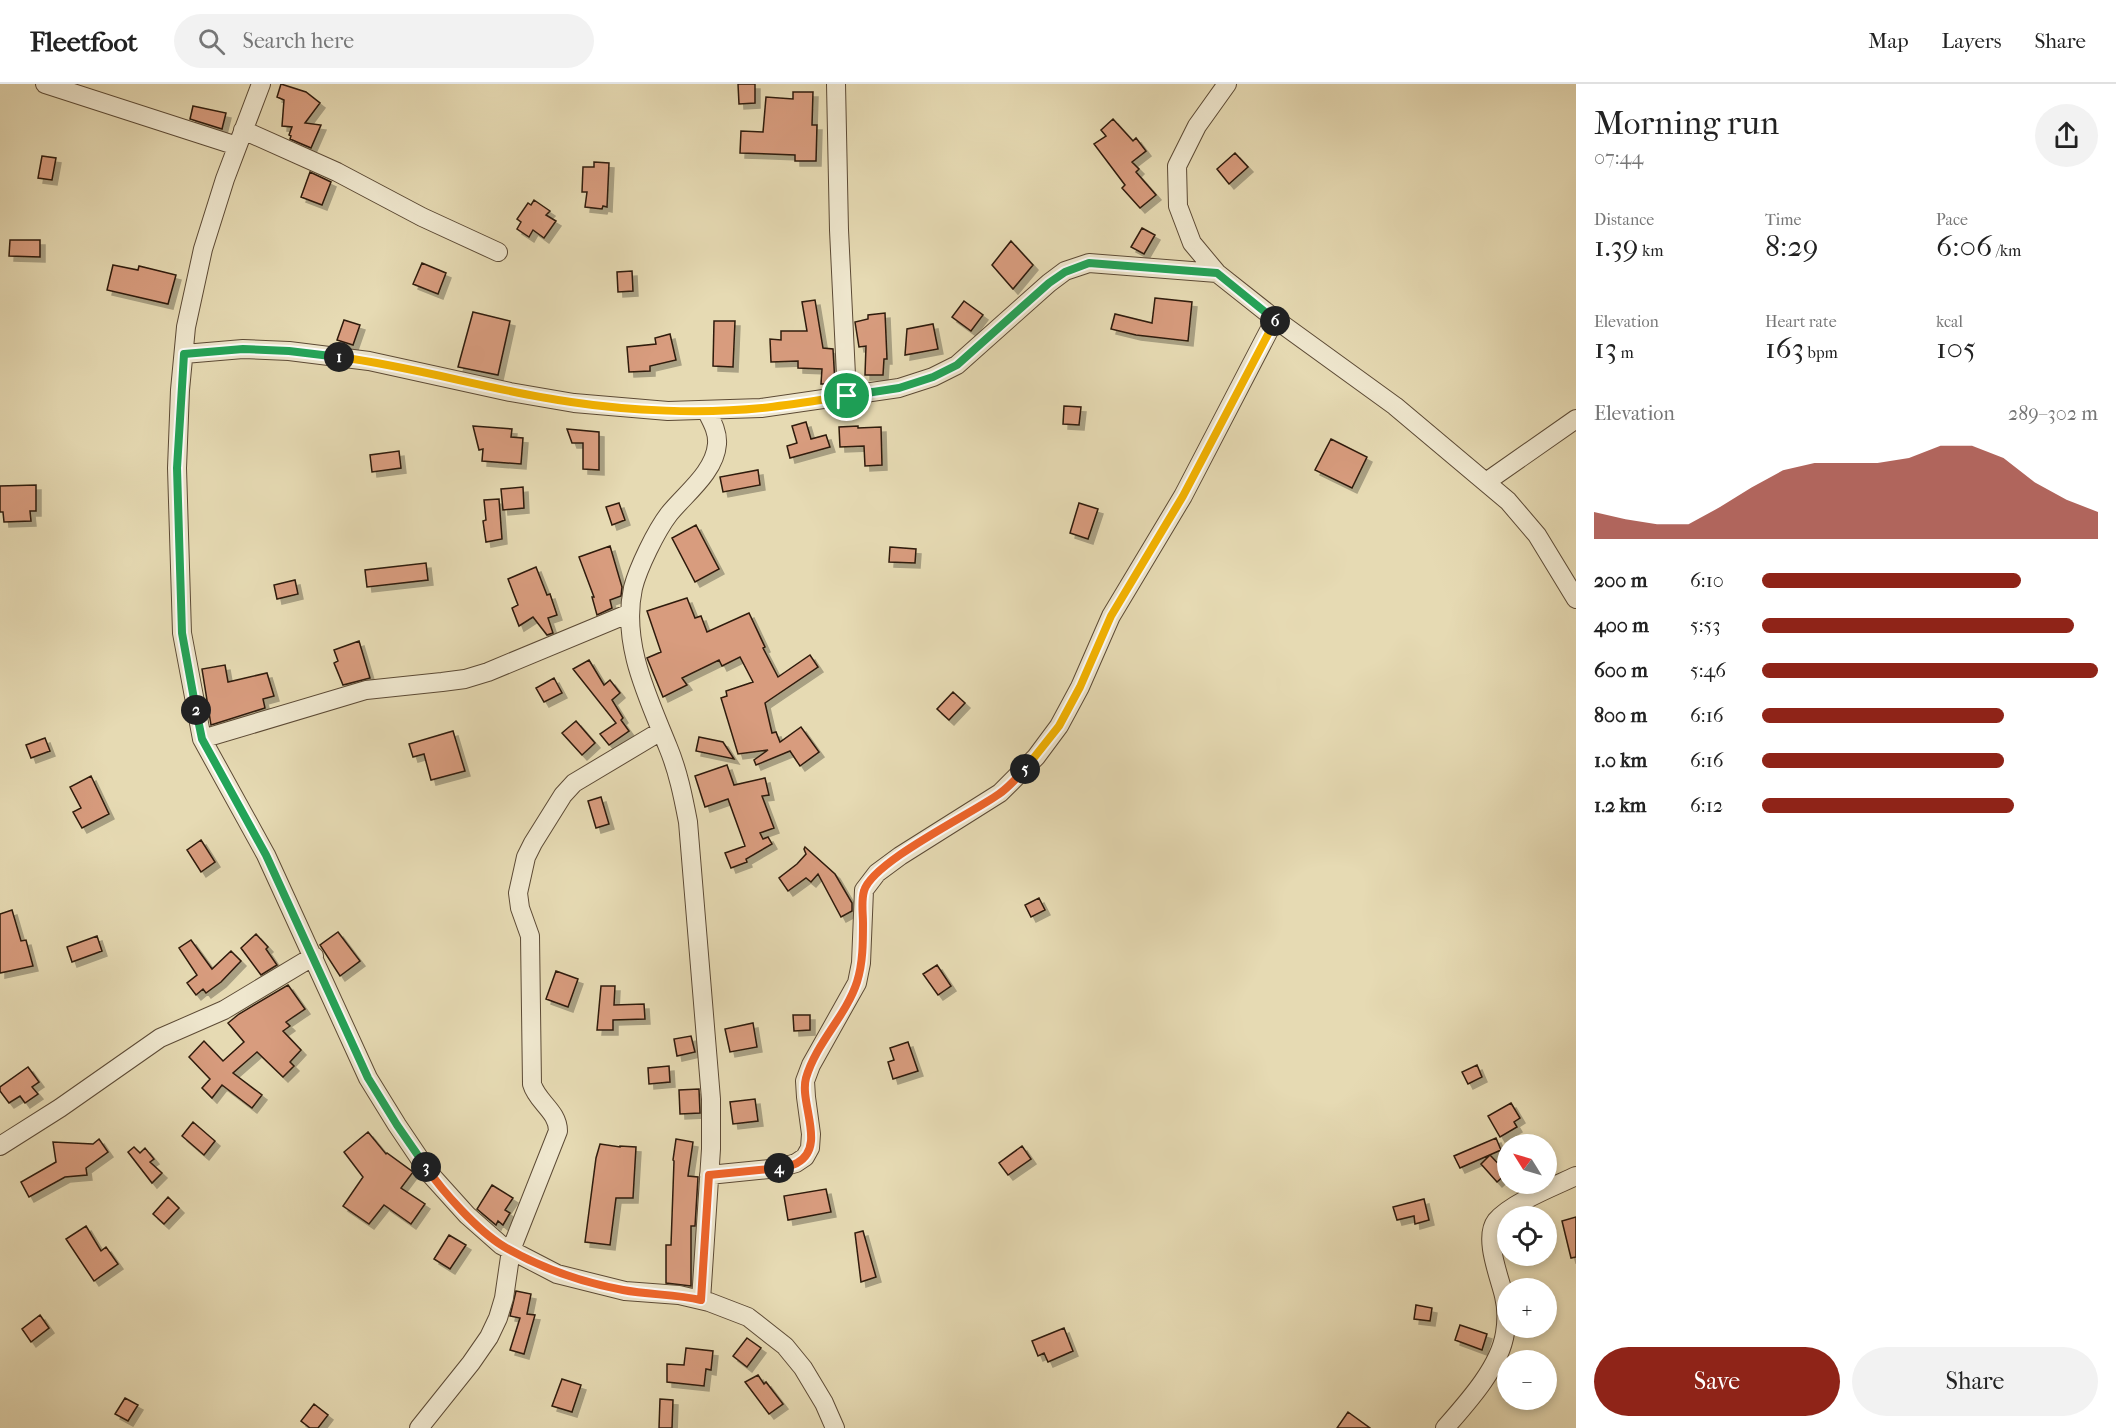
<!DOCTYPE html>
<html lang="en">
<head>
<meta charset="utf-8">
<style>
	:root { --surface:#fff; --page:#f2f2f2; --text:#222; --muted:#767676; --line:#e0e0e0; --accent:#8f2418 }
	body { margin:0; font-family:"IM FELL French Canon",serif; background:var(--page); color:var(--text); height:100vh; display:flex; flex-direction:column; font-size:22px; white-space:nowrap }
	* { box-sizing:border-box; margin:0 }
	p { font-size:20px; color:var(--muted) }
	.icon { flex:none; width:33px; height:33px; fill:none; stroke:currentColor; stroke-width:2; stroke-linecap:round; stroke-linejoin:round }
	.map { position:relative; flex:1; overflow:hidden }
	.drawer { display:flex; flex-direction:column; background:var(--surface); width:540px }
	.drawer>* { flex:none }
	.needle { width:39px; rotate:307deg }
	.tools { position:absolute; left:1497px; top:1050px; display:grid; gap:12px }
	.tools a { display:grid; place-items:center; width:60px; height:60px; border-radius:50%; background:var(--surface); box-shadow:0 3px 9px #0003; font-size:30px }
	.pin { position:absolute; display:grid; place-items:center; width:51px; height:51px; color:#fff; margin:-26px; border:3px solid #fff; border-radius:50%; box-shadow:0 2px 6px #0007 }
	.km { position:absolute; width:30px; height:30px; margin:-15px; border-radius:50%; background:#222; color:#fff; font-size:16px; line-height:30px; text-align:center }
	.round { display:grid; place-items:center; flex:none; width:63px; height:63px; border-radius:32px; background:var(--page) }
	.summary { display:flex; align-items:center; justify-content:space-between; height:102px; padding:0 18px }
	h1 { font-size:33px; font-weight:600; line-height:45px }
	.metrics { display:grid; grid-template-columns:repeat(3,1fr); gap:9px; height:102px; padding:6px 18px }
	.metrics div { display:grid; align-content:center }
	.metrics b { font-size:30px; font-weight:600 }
	.metrics small { font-size:16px; font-weight:400 }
	.metrics p { font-size:16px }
	.chart { height:168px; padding:12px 18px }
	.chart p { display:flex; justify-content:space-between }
	.chart svg { width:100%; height:108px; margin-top:6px; fill:var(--accent); opacity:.7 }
	.primary-button { display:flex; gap:12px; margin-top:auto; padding:12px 18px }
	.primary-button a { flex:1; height:69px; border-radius:36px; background:var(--accent); color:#fff; font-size:24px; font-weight:600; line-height:69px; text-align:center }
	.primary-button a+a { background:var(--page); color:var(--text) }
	ul { padding:0 18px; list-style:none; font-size:20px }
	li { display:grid; grid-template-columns:96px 72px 1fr; align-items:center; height:45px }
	li i { height:15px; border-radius:8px; background:var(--accent) }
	header { display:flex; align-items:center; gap:36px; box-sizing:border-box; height:84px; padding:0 30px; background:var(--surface); border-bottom:2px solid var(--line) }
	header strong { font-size:28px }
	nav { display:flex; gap:33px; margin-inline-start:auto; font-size:21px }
	.search { width:420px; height:54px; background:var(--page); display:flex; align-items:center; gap:15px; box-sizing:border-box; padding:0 21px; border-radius:33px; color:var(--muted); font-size:22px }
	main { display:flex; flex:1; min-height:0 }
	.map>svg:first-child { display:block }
	.building { fill:#d89c7e; stroke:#2e1a0b; stroke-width:1.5; filter:url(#shadow) }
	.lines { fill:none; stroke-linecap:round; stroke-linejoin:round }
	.minor-casing { stroke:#5c4a35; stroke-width:20 }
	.minor { stroke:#efe7ce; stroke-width:18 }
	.split-1-casing { stroke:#fff; stroke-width:12 }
	.split-2-casing { stroke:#fff; stroke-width:12 }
	.split-3-casing { stroke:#fff; stroke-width:12 }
	.split-4-casing { stroke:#fff; stroke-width:12 }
	.split-5-casing { stroke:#fff; stroke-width:12 }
	.split-6-casing { stroke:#fff; stroke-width:12 }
	.split-7-casing { stroke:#fff; stroke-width:12 }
	.split-1 { stroke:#f5b400; stroke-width:8 }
	.split-2 { stroke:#22a559; stroke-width:8 }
	.split-3 { stroke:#22a559; stroke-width:8 }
	.split-4 { stroke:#f0652b; stroke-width:8 }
	.split-5 { stroke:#f0652b; stroke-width:8 }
	.split-6 { stroke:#f5b400; stroke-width:8 }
	.split-7 { stroke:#22a559; stroke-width:8 }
</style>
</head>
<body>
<header>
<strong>Fleetfoot</strong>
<div class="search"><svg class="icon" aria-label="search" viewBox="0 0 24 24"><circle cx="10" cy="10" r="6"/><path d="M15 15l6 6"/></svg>Search here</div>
<nav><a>Map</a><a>Layers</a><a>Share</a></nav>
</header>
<main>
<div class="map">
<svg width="1576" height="1344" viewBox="0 0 1576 1344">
	<defs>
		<filter id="shadow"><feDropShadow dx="5" dy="5" stdDeviation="0" flood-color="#0004"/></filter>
	</defs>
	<rect width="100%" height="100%" fill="#e6dab3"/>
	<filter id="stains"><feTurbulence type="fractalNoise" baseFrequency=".00333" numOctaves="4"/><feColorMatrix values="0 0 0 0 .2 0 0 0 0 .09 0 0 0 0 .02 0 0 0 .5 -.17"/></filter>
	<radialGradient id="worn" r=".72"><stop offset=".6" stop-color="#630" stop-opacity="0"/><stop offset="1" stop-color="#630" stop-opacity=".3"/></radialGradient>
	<path class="building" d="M 281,0 L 306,8 L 320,19 L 305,39 L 321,41 L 311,64 L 290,55 L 291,52 L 289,51 L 292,43 L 282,42 L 284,16 L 277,13 Z
		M 738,0 L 755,0 L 755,19 L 739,20 Z
		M 793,8 L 813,8 L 812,41 L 817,41 L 816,77 L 795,77 L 795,71 L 740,69 L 741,47 L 763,48 L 766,13 L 793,15 Z
		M 193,22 L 226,29 L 222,45 L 190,35 Z
		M 1113,35 L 1133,57 L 1136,54 L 1146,67 L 1132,78 L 1139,85 L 1136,88 L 1156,111 L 1140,124 L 1122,104 L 1125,101 L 1094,60 L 1106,52 L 1101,46 Z
		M 1235,69 L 1248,83 L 1229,100 L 1217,85 Z
		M 42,72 L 56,74 L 52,96 L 38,94 Z
		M 594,78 L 609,79 L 607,123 L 603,122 L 602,125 L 585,123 L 587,108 L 582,108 L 583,83 L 594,83 Z
		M 310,88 L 331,98 L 322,121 L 301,113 Z
		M 534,116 L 550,127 L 546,131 L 556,137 L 544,154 L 533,146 L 529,153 L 517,145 L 521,138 L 517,135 L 528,119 L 531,121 Z
		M 1142,144 L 1155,151 L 1144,170 L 1131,163 Z
		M 10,156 L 40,156 L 40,173 L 9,172 Z
		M 1011,157 L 1033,181 L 1013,205 L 992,181 Z
		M 422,179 L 446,189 L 438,210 L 413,200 Z
		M 113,181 L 138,186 L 139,182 L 176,191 L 168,220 L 107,206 Z
		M 632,187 L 633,207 L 618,208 L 617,188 Z
		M 1155,214 L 1192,218 L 1188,257 L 1136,251 L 1111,245 L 1115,230 L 1152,239 Z
		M 815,216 L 823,264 L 833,265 L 835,300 L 821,300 L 822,285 L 798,284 L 798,277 L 771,278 L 770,255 L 781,256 L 781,247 L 807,247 L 802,218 Z
		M 964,217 L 983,231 L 971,247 L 952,233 Z
		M 473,228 L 510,237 L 498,291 L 458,283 Z
		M 885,229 L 887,275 L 884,275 L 883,291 L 865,291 L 866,262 L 859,263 L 855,238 L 868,235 L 868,231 Z
		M 344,236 L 360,241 L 353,261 L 337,256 Z
		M 714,237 L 735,237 L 733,283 L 713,282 Z
		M 933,240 L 938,265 L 905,271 L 907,245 Z
		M 670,250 L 676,276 L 650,282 L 650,287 L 629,288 L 627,263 L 656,260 L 655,254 Z
		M 1064,322 L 1081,323 L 1079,341 L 1063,340 Z
		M 806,338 L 811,355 L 826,351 L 830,363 L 790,374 L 787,362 L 797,359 L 792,342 Z
		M 473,342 L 512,345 L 511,353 L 523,354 L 521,380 L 482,377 L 483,365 L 479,366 Z
		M 858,342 L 858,344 L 881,343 L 882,381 L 865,382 L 864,362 L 840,363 L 839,343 Z
		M 567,345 L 599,348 L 599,386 L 583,385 L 583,359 L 572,359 Z
		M 1331,355 L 1367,373 L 1352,404 L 1315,386 Z
		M 399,367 L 401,384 L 372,388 L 370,371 Z
		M 758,386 L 760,401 L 723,408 L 720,393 Z
		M 36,401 L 36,427 L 30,427 L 31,437 L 4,438 L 3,428 L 0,428 L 0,402 Z
		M 523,403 L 524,424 L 503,426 L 501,405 Z
		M 499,415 L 502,455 L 486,458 L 483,437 L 486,436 L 484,416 Z
		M 619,419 L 625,436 L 612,441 L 606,423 Z
		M 1079,419 L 1098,425 L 1088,455 L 1070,449 Z
		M 696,441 L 719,485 L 695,498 L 672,454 Z
		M 610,462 L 622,503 L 621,512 L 610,516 L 612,524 L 597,531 L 592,513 L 594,513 L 579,473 Z
		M 890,463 L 916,465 L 915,479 L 889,478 Z
		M 426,479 L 428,496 L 367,503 L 365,486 Z
		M 536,483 L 547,511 L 550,510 L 557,531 L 548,534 L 553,549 L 547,551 L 533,533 L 519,542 L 512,524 L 518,521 L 508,495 Z
		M 295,496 L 298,510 L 277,515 L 274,501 Z
		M 687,514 L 695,534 L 701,532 L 707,548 L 749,529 L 765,563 L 763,564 L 778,593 L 810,571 L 818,583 L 765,619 L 772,649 L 776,648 L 780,658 L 801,643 L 819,668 L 800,682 L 790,667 L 756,681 L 754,676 L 768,666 L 738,670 L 721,614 L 727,612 L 726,607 L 753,598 L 740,573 L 722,582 L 719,576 L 682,594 L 687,601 L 663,613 L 647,574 L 661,568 L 647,527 Z
		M 359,557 L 370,594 L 343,601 L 334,579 L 338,577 L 334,566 Z
		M 589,576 L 604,601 L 610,596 L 620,609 L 612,616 L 623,634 L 621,636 L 629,647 L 609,661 L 600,650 L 616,639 L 573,585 Z
		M 225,581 L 228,598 L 267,589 L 274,612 L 263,615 L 265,624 L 211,641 L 202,585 Z
		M 554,594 L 562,609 L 544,618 L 536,604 Z
		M 953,608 L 965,619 L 949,636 L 937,625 Z
		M 576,637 L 595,659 L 582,671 L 562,649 Z
		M 453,647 L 465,687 L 431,696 L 424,670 L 413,673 L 409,660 Z
		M 699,653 L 723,658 L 734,675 L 696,667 Z
		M 45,654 L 50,667 L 31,674 L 26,661 Z
		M 727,681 L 734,701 L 765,694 L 769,711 L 762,712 L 774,744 L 760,749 L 763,755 L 768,753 L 772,760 L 746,775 L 747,778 L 731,784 L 725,769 L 745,762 L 728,715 L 705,723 L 695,692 Z
		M 91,692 L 109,730 L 82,744 L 73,728 L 81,724 L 70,703 Z
		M 601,713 L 609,740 L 596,744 L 588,717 Z
		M 201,756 L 215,778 L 201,788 L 187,766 Z
		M 805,763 L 835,790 L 852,819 L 852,827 L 841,833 L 818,790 L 811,798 L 806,794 L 788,807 L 779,794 L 797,780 L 806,770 L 804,765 Z
		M 1039,814 L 1045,826 L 1031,833 L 1025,821 Z
		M 12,826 L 21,857 L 26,856 L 33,882 L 0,889 L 0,830 Z
		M 338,848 L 360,877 L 340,892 L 320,861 Z
		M 256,850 L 268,863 L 266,865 L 277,881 L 261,891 L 241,864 Z
		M 97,852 L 102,867 L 72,878 L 67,863 Z
		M 191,856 L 212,885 L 231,867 L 241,877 L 221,898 L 206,909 L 203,905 L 196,911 L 187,899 L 197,891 L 179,864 Z
		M 937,881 L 951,902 L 938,911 L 923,890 Z
		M 556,887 L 578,895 L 568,923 L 546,915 Z
		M 288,901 L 305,925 L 286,938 L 290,942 L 283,947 L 301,966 L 290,978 L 294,982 L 283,993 L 257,968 L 233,989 L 262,1011 L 252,1024 L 222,1001 L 212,1014 L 202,1004 L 210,995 L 189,973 L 204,957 L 223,977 L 244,958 L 228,939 L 239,930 Z
		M 601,902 L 615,902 L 614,921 L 644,920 L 645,935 L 613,936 L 613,946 L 597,946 Z
		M 793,931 L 810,931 L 810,946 L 794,947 Z
		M 753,939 L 757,963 L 730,968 L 725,945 Z
		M 691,952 L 695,968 L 677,972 L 674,955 Z
		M 908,958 L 918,987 L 893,995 L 888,978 L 894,976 L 890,964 Z
		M 1477,981 L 1482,993 L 1468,1000 L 1462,988 Z
		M 669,982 L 670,998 L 649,1000 L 648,984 Z
		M 28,983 L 39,998 L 32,1003 L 38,1010 L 25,1019 L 20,1012 L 9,1019 L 0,1007 L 0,1003 Z
		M 699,1005 L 700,1029 L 680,1030 L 679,1006 Z
		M 755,1015 L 758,1037 L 733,1040 L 730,1018 Z
		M 1511,1019 L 1520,1034 L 1514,1038 L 1517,1043 L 1500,1053 L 1488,1032 Z
		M 193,1038 L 215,1057 L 204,1071 L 182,1052 Z
		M 368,1048 L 386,1070 L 387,1069 L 413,1088 L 401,1104 L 425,1120 L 411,1140 L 384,1121 L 369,1140 L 343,1122 L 363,1093 L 344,1068 Z
		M 1496,1054 L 1501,1066 L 1460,1084 L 1454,1072 Z
		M 99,1055 L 108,1068 L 86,1084 L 87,1091 L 65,1093 L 29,1113 L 21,1098 L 56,1078 L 53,1058 L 93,1060 Z
		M 676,1055 L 693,1058 L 688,1092 L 698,1093 L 695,1142 L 691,1142 L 691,1202 L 666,1199 L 666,1161 L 671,1161 L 674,1077 L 673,1076 Z
		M 600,1060 L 620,1063 L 620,1062 L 636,1063 L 633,1114 L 616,1114 L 610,1161 L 585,1158 L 596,1074 Z
		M 1022,1062 L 1031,1075 L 1008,1091 L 999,1079 Z
		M 134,1063 L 140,1069 L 145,1064 L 154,1075 L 150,1078 L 162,1089 L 152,1099 L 128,1068 Z
		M 1490,1071 L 1507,1089 L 1497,1098 L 1481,1080 Z
		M 492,1101 L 513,1114 L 505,1126 L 510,1129 L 503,1141 L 498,1137 L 496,1141 L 477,1125 Z
		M 826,1105 L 831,1128 L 788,1136 L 784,1112 Z
		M 168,1113 L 179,1124 L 164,1140 L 153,1130 Z
		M 1424,1115 L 1429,1136 L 1415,1140 L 1414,1132 L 1397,1136 L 1393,1123 Z
		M 1576,1133 L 1576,1173 L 1571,1174 L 1562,1137 Z
		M 86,1142 L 101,1167 L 106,1163 L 118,1180 L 94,1197 L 66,1155 Z
		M 863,1147 L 876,1193 L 861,1198 L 855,1149 Z
		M 449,1151 L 466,1161 L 450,1185 L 434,1175 Z
		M 516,1207 L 531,1210 L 527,1230 L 535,1231 L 524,1270 L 510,1266 L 520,1234 L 510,1232 Z
		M 1416,1221 L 1432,1224 L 1430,1237 L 1414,1235 Z
		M 40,1231 L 49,1244 L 31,1258 L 22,1245 Z
		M 1460,1241 L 1487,1250 L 1482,1266 L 1455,1256 Z
		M 1064,1244 L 1073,1267 L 1048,1278 L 1044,1269 L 1038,1272 L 1032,1257 Z
		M 747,1254 L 761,1264 L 747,1283 L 733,1272 Z
		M 686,1264 L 713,1267 L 711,1286 L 706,1285 L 704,1302 L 667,1298 L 667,1280 L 684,1281 Z
		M 758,1291 L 764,1300 L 766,1298 L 783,1320 L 769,1330 L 745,1298 Z
		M 562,1295 L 581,1301 L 572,1328 L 552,1322 Z
		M 125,1314 L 138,1321 L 128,1337 L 115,1330 Z
		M 660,1315 L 673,1316 L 672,1344 L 659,1344 Z
		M 314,1320 L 328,1331 L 318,1344 L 310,1344 L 301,1337 Z
		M 1348,1328 L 1370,1344 L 1337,1344 Z"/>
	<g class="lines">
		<defs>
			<path id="minor" d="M 45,0 L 237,62
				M 261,0 L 225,95 L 203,165 L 186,243 L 180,306 L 177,384 L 182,549 L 202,655 L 266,771 L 368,994 L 397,1041 L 430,1090 L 467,1131 L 501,1161 L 557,1190 L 625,1207 L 679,1211 L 709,1218 L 748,1233 L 785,1262 L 803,1284 L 824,1319 L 835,1344
				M 836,0 L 839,146 L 847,312
				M 1227,0 L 1197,42 L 1177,82 L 1178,122 L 1192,159 L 1217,189 L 1275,235 L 1395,322 L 1508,417 L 1537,451 L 1576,515
				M 243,46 L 337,88 L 422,133 L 498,168
				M 184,270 L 243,265 L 289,267 L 369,277 L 510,308 L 574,319 L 668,327 L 761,324 L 899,304 L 933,293 L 957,281 L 1049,199 L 1065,187 L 1089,179 L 1217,189
				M 1486,398 L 1576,335
				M 202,655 L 366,606 L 442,598 L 465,595 L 488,588 L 630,529
				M 0,1062 L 60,1024 L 160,954 L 224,926 L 314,872
				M 709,1091 L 779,1084 L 796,1079 L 805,1073 L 810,1064 L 811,1050 L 806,1013 L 805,997 L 811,981 L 857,899 L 861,879 L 864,806 L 877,789 L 900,772 L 1000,709 L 1036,673 L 1059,642 L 1080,603 L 1111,532 L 1183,412 L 1275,235
				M 701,1216 L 711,1065 L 711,1015 L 688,738 C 683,712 678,687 668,663 C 648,613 621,560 633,504 C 638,484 656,447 669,430 C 685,410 715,388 717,360 C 718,347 711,336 706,326
				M 419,1344 L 471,1279 L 489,1253 L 498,1234 L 504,1214 L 511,1166 L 558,1047 C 558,1027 537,1018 532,1000 L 530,852 L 520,824 L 518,809 L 526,773 L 533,759 L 563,711 L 574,699 L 661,647
				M 1445,1344 C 1467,1319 1500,1283 1505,1249 C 1507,1237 1507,1224 1504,1212 C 1500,1194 1483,1154 1496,1137 C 1511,1119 1555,1102 1576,1092"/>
		</defs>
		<use href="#minor" class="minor-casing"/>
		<use href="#minor" class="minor"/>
	</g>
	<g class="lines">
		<defs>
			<path id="split-1" d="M 339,273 C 417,283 493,307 571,318 C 630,327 702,330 762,324 C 790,321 819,316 847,312"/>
			<path id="split-2" d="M 196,626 L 182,549 L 180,484 L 177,384 L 184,270 L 243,265 L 289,267 L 339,273"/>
			<path id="split-3" d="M 196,626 L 202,655 L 266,771 L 368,994 L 397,1041 L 426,1083"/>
			<path id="split-4" d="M 426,1083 C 443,1108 477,1146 503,1162 C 540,1184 581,1198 623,1206 C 649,1211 675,1210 701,1216 L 709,1091 L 779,1084"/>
			<path id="split-5" d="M 779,1084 C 785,1082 792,1082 797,1079 C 827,1063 799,1019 806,994 C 816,959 846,932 857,898 C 863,879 863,858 863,839 C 863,829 861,817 864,807 C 872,778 971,730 999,710 C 1009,703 1017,694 1025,685"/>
			<path id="split-6" d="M 1025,685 L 1059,642 L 1080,603 L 1111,532 L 1183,412 L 1275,237"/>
			<path id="split-7" d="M 847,312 L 899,304 L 933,293 L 957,281 L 1049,199 L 1065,188 L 1089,179 L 1217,189 L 1275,236 L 1275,237"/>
		</defs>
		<use href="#split-1" class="split-1-casing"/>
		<use href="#split-2" class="split-2-casing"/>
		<use href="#split-3" class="split-3-casing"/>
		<use href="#split-4" class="split-4-casing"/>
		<use href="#split-5" class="split-5-casing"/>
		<use href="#split-6" class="split-6-casing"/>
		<use href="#split-7" class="split-7-casing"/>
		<use href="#split-1" class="split-1"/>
		<use href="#split-2" class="split-2"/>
		<use href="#split-3" class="split-3"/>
		<use href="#split-4" class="split-4"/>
		<use href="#split-5" class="split-5"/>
		<use href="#split-6" class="split-6"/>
		<use href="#split-7" class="split-7"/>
	</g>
	<rect width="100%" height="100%" filter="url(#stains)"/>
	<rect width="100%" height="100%" fill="url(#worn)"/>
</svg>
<div class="tools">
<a><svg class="needle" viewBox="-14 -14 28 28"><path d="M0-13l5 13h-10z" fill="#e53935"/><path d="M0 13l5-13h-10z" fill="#767676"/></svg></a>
<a><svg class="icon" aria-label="locate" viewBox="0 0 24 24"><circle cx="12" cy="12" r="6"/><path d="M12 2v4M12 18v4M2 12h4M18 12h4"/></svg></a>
<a>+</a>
<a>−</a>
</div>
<div class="pin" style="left:847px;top:312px;background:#1e9e55"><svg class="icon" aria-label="arrive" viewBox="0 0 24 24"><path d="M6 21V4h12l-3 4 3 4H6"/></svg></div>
<b class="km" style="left:339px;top:273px">1</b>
<b class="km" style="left:196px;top:626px">2</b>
<b class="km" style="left:426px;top:1083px">3</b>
<b class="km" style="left:779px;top:1084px">4</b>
<b class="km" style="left:1025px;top:685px">5</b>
<b class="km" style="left:1275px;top:237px">6</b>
</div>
<section class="drawer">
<div class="summary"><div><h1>Morning run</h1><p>07:44</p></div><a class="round"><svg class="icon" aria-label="share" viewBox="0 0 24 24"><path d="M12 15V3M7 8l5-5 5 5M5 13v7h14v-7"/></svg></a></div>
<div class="metrics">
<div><p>Distance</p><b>1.39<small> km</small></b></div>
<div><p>Time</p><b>8:29</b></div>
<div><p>Pace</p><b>6:06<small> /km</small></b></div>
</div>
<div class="metrics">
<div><p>Elevation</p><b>13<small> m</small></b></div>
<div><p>Heart rate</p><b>163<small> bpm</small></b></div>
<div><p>kcal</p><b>105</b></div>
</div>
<div class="chart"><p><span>Elevation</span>289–302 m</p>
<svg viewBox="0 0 160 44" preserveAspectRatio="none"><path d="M0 44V33L10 36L20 38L30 38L40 31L50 23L60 16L70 13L80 13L90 13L100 11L110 6L120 6L130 11L140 21L150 28L160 33V44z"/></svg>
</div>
<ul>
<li><b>200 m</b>6:10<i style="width:77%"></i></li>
<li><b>400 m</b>5:53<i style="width:93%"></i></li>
<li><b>600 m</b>5:46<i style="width:100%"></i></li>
<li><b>800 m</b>6:16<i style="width:72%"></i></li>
<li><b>1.0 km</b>6:16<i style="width:72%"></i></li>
<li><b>1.2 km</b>6:12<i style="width:75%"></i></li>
</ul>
<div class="primary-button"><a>Save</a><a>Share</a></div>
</section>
</main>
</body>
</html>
